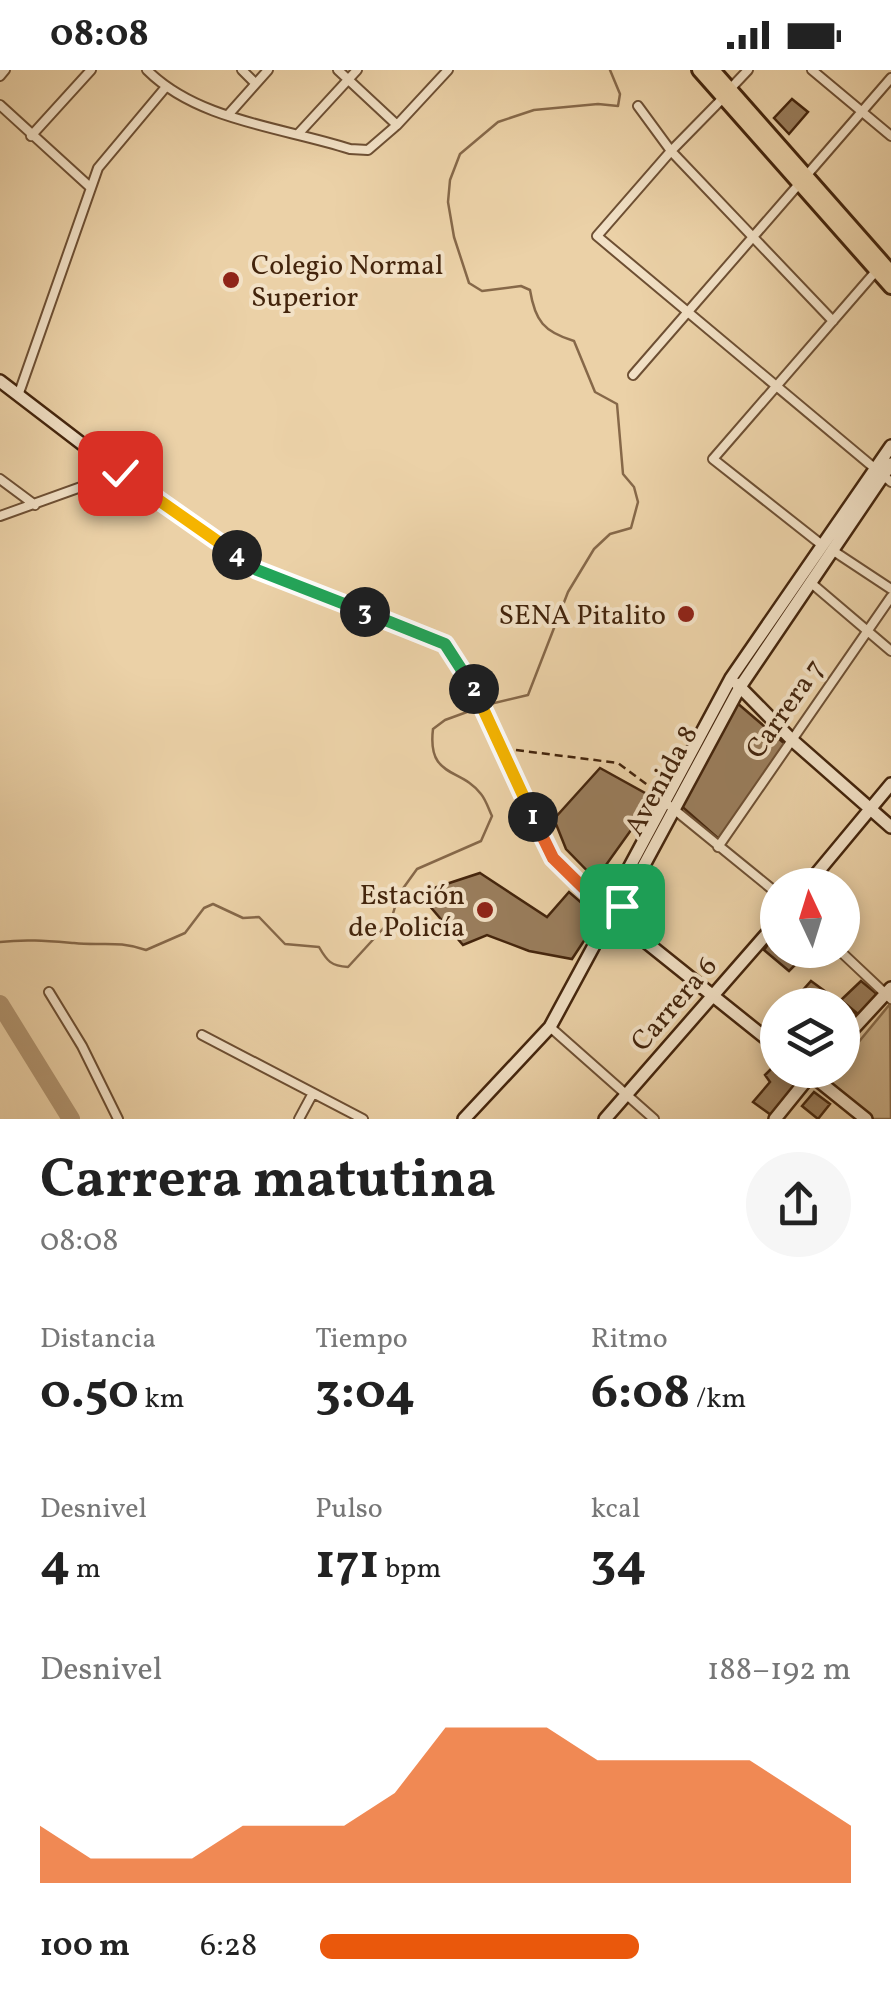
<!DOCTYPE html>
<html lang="es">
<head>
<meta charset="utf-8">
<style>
	:root { --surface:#fff; --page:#f6f6f6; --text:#222; --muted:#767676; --accent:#ea580c }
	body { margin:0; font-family:Vollkorn,serif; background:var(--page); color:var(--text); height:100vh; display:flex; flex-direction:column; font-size:38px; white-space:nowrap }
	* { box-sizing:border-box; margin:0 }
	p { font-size:32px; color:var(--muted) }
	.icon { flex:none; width:55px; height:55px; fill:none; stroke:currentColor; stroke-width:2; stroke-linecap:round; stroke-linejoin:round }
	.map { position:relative; height:1049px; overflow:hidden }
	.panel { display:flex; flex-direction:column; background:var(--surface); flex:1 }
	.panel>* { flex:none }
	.needle { width:65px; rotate:356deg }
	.tools { position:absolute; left:760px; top:798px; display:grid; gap:20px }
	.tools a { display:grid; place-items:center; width:100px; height:100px; border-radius:50%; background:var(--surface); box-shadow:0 5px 15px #0003; font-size:50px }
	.pin { position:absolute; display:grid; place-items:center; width:85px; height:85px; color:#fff; margin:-42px; border-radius:20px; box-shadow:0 5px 15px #0006 }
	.km { position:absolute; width:50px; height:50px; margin:-25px; border-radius:50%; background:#222; color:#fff; font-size:28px; line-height:50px; text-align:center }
	.round { display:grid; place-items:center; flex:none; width:105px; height:105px; border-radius:52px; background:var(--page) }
	.summary { display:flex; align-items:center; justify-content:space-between; height:170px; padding:0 40px }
	h1 { font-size:55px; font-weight:700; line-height:75px }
	.metrics { display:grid; grid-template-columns:repeat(3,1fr); gap:15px; height:170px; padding:10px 40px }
	.metrics div { display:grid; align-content:center }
	.metrics b { font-size:50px; font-weight:700 }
	.metrics small { font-size:28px; font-weight:400 }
	.metrics p { font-size:28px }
	.chart { height:280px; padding:20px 40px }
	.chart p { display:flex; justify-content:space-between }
	.chart svg { width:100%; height:180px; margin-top:10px; fill:var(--accent); opacity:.7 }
	ul { padding:0 40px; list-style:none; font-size:32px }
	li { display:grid; grid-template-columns:160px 120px 1fr; align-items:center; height:75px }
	li i { height:25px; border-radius:12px; background:var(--accent) }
	.status { display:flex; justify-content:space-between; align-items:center; height:70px; padding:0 50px; background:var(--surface); direction:ltr }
	.status svg { height:28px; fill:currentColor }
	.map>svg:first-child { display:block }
	.green { fill:#ceb48d; stroke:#886c4c; stroke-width:2.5 }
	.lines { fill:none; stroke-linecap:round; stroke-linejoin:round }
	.stream { stroke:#866849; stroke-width:2.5 }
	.river { stroke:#b29672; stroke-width:18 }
	.building { fill:#9a7e5d; stroke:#43240c; stroke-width:2.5 }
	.street-casing { stroke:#6d4f33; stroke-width:12 }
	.secondary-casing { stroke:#43240c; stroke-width:16 }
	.primary-casing { stroke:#43240c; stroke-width:18 }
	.path { stroke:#43240c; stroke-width:2.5; stroke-dasharray:8 5; stroke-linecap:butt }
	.street { stroke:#f2e1c6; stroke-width:8 }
	.secondary { stroke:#f2e1c6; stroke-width:11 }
	.primary { stroke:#ebd1a7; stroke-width:12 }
	.split-1-casing { stroke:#fff; stroke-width:20 }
	.split-2-casing { stroke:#fff; stroke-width:20 }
	.split-3-casing { stroke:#fff; stroke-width:20 }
	.split-4-casing { stroke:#fff; stroke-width:20 }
	.split-5-casing { stroke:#fff; stroke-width:20 }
	.split-1 { stroke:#f0652b; stroke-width:12 }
	.split-2 { stroke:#f5b400; stroke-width:12 }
	.split-3 { stroke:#22a559; stroke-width:12 }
	.split-4 { stroke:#22a559; stroke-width:12 }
	.split-5 { stroke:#f5b400; stroke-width:12 }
	.poi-dot { fill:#8f2418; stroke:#f2e1c6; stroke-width:4 }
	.labels { text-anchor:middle; stroke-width:8; stroke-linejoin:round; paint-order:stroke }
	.poi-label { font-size:28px; fill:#43240c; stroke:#f2e1c6; text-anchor:end }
	.street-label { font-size:28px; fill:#43240c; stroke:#f2e1c6 }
</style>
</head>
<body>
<div class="status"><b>08:08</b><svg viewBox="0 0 49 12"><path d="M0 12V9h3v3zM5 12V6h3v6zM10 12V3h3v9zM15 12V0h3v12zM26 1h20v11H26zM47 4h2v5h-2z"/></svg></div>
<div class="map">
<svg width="891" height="1049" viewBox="0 0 891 1049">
	<rect width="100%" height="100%" fill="#ebd1a7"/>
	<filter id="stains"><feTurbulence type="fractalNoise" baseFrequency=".002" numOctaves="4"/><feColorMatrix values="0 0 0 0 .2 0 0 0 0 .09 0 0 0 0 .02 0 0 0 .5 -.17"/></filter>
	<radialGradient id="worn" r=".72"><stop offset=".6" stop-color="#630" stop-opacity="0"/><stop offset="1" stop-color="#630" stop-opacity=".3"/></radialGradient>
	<path class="green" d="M 890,934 L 891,1049 L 868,1049 L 823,1014 L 835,1000 L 842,1000 L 843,991 Z"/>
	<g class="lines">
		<path class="stream" d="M 486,635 L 528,625 L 568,522 L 594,479 L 610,464 L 631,458 L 638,432 L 634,417 L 623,404 L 617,334 L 595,322 L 574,271 C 544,262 535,251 530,220 L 521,216 L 482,221 L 469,213 L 454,167 L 448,132 L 450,110 L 460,84 L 498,52 L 534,40 L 598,34 L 618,36 L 620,24 L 610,0
			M 0,872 C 26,869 48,871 74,873 C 102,876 118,870 146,880 L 185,863 L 204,838 L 213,834 L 243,848 L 259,847 L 285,874 L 319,877 C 327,891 331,896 348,897 L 391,850 L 399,824 L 417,799 L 481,771 L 492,746 C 489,740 486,730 481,724 C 461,697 427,709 433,659 L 445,650 L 478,638"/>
		<path class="river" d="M 0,934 L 71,1049"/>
	</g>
	<path class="building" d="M 792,29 L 808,42 L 789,64 L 774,48 Z
		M 736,632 L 785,674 L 720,770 L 679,734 Z
		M 600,698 L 654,728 L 606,795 L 604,818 L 566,779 L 554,749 Z
		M 480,803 L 547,847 L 569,822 L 599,848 L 572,889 L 529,881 L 487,865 L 463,875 L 428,834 L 428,820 Z
		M 776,863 L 778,880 L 795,880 L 803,887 L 789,901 L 764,880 Z
		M 811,911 L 859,946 L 842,964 L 842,935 L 798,935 L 794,930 Z
		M 861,911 L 878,925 L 858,944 L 841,930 Z
		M 772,998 L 795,1016 L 771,1045 L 753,1032 L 770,1012 L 765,1005 Z
		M 814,1022 L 830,1034 L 818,1049 L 802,1036 Z"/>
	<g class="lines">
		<defs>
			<path id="street" d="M 147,0 C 198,51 282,57 350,79 L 368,80 L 397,55 L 448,0
				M 242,0 L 255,13
				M 338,0 L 397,55
				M 812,0 L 891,66
				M 0,6 L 5,0
				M 730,19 L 748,0
				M 723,28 L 671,81 L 597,166 L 891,412
				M 0,35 L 90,117
				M 638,36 L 671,81 L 833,251
				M 228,45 L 268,0
				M 299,63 L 357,0
				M 31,66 L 91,0
				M 806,106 L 891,8
				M 633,305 L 799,114
				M 19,323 L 98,98 L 165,18
				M 0,409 L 35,435
				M 0,446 L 120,403
				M 822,475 L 713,389 L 877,200
				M 832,480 L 891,519
				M 810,512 L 891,581
				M 665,732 L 778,824
				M 718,777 L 891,527
				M 839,880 L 891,929
				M 49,922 L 82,976 L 118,1049
				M 550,957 L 654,1049
				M 202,965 L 363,1049
				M 299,1049 L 313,1023"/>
			<path id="secondary" d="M 0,311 L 120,403 L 257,499 L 445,574 L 471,612 L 553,789 L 611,844 L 778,978
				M 737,614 L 792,670 L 891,757
				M 807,815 L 891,714
				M 611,844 L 622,836 L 740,617 L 891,394
				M 842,971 L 891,918
				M 805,1000 L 866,1049
				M 464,1049 L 550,957 L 611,844 L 612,831 L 628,800 L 731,608 L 891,376
				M 605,1049 L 778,851
				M 775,1049 L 813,1002"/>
			<path id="primary" d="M 699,0 L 891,217
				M 713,0 L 891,202"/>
		</defs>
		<use href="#street" class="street-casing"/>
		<use href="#secondary" class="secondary-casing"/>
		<use href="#primary" class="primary-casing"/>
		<path class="path" d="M 516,680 L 618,693 L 657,722"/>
		<use href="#street" class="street"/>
		<use href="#secondary" class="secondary"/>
		<use href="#primary" class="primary"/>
	</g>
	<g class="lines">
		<defs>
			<path id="split-1" d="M 533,747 L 553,788 L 610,844 L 622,836"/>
			<path id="split-2" d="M 474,619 L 533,747"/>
			<path id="split-3" d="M 365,542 L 445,574 L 474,619"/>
			<path id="split-4" d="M 237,485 L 257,500 L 365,542"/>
			<path id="split-5" d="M 120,403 L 237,485"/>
		</defs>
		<use href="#split-1" class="split-1-casing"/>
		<use href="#split-2" class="split-2-casing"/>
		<use href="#split-3" class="split-3-casing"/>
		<use href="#split-4" class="split-4-casing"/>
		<use href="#split-5" class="split-5-casing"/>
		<use href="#split-1" class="split-1"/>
		<use href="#split-2" class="split-2"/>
		<use href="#split-3" class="split-3"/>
		<use href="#split-4" class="split-4"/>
		<use href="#split-5" class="split-5"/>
	</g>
	<g class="poi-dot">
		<circle cx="231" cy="210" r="10"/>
		<circle cx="686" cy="544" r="10"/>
		<circle cx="485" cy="840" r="10"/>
	</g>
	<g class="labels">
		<g class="poi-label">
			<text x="251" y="204" text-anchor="start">Colegio Normal<tspan x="251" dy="32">Superior</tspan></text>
			<text x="666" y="554">SENA Pitalito</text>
			<text x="465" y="834">Estación<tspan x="465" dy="32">de Policía</tspan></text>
		</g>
		<g class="street-label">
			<text transform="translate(784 638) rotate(-55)" y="10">Carrera 7</text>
			<text transform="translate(660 710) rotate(-61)" y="10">Avenida 8</text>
			<text transform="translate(673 933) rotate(-49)" y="10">Carrera 6</text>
		</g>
	</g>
	<rect width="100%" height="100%" filter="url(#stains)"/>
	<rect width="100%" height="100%" fill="url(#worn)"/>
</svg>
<div class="tools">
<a><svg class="needle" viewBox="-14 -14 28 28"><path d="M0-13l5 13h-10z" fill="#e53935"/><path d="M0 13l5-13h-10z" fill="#767676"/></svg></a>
<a><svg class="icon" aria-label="layers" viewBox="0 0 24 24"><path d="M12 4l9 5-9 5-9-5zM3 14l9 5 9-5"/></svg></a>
</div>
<div class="pin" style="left:622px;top:836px;background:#1e9e55"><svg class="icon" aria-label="arrive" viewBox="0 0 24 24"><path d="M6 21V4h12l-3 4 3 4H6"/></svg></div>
<div class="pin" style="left:120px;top:403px;background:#d93025"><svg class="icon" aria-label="check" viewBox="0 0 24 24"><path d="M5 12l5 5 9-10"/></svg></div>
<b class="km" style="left:533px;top:747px">1</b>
<b class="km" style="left:474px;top:619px">2</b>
<b class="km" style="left:365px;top:542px">3</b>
<b class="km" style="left:237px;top:485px">4</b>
</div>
<section class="panel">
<div class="summary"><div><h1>Carrera matutina</h1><p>08:08</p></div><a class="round"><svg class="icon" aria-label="share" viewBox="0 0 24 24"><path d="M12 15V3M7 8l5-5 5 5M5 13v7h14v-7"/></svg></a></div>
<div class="metrics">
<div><p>Distancia</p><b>0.50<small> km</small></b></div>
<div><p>Tiempo</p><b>3:04</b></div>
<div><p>Ritmo</p><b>6:08<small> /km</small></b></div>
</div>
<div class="metrics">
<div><p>Desnivel</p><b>4<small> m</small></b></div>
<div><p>Pulso</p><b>171<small> bpm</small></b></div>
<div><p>kcal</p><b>34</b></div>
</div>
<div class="chart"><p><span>Desnivel</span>188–192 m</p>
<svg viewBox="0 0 160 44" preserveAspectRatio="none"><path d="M0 44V30L10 38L20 38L30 38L40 30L50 30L60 30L70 22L80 6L90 6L100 6L110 14L120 14L130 14L140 14L150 22L160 30V44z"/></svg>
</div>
<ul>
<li><b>100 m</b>6:28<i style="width:60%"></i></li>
</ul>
</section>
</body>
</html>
